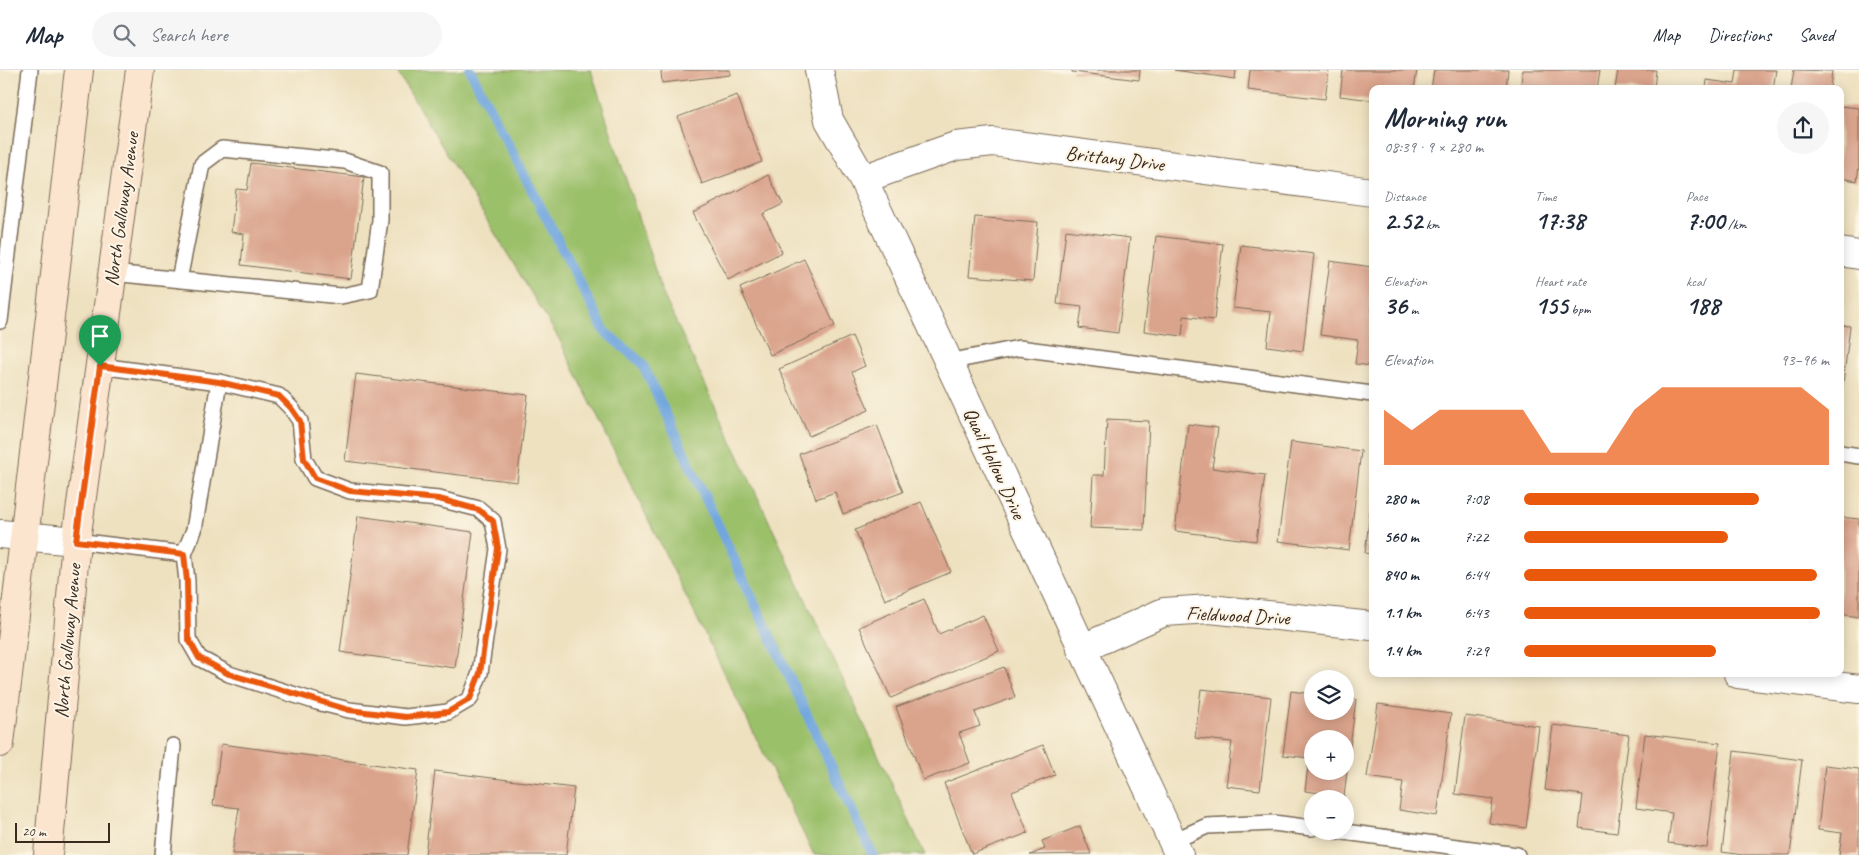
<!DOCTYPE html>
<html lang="en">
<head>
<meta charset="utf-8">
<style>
	:root { --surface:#fff; --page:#f6f6f7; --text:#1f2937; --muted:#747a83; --line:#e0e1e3; --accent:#ea580c }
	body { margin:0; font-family:Caveat,sans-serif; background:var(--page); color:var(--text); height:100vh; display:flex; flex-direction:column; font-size:19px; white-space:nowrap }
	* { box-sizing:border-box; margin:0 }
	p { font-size:16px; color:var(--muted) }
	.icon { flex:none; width:28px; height:28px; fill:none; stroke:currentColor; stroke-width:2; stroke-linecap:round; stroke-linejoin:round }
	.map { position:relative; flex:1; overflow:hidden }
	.sheet { position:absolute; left:1369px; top:15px; width:475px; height:592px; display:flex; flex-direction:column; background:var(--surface); border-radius:10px; box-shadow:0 2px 12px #0003 }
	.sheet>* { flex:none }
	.controls { position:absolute; left:1304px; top:600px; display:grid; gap:10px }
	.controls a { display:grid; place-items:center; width:50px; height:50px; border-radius:50%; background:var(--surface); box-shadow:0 2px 12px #0003; font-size:25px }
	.scale { position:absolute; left:15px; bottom:12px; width:95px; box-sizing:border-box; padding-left:5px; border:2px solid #3b2a1e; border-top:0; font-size:14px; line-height:18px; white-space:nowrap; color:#3b2a1e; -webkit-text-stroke:4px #fcf5e5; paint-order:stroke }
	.pin { position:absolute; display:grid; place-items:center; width:42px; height:42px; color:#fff; margin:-51px -21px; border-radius:50% 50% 50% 0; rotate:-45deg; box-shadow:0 0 5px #0007 }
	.pin .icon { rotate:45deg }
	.round { display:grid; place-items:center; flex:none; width:52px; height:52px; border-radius:26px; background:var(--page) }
	.headline { display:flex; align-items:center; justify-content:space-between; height:85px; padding:0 15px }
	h1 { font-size:28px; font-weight:700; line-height:38px }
	.metrics { display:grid; grid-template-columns:repeat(3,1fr); gap:8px; height:85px; padding:5px 15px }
	.metrics div { display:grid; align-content:center }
	.metrics b { font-size:25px; font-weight:700 }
	.metrics small { font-size:14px; font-weight:400 }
	.metrics p { font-size:14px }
	.chart { height:140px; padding:10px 15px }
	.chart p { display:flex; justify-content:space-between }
	.chart svg { width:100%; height:90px; margin-top:5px; fill:var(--accent); opacity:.7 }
	ul { padding:0 15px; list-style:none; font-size:16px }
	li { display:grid; grid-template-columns:80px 60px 1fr; align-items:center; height:38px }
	li i { height:12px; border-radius:6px; background:var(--accent) }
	header { display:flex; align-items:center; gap:30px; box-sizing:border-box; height:70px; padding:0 25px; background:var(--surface); border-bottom:1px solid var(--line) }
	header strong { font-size:24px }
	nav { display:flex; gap:28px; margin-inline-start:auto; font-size:18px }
	.search { width:350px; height:45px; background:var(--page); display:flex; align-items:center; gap:12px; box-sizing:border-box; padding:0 18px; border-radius:28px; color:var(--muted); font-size:19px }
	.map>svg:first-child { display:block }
	.green { fill:#9bc06b; stroke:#6b7544 }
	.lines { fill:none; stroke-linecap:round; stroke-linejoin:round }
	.stream { stroke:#71a6de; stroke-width:10 }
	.building { fill:#daa38b; fill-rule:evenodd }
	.lane-casing { stroke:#7a6a57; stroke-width:18 }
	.street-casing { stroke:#7a6a57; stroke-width:30 }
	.secondary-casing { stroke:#7a6a57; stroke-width:30 }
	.lane { stroke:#fff; stroke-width:15 }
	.street { stroke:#fff; stroke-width:28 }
	.secondary { stroke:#fce5cf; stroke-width:28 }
	.route-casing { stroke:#fff; stroke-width:10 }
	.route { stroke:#ea580c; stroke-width:6 }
	.labels { text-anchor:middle; stroke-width:4; stroke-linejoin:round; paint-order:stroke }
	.street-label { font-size:20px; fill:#3b2a1e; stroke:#fcf5e5 }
</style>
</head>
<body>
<header>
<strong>Map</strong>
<div class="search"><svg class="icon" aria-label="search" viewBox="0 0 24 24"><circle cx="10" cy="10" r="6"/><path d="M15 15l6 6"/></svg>Search here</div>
<nav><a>Map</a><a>Directions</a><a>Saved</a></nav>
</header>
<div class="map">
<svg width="1859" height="785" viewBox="0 0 1859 785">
	<rect width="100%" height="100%" fill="#fcf5e5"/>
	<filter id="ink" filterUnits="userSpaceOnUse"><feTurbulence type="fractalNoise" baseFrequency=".02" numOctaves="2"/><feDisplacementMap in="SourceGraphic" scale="10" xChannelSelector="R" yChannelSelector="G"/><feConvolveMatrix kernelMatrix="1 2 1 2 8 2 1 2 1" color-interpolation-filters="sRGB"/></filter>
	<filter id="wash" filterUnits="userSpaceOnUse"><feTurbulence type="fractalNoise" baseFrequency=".0096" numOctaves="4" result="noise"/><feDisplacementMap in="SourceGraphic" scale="20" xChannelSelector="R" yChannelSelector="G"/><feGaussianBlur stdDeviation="1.12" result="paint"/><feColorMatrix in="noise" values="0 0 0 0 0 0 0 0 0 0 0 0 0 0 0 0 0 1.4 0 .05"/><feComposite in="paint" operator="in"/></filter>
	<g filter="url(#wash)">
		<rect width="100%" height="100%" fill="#eee1c0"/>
		<path class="green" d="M 396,0 L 591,0 L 662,222 L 925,785 L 814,785 L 559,269 Z"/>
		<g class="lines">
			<path class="stream" d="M 470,0 L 605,262 L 642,293 L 873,785"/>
		</g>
		<g id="blocks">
			<path class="building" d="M 661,0 L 730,0 L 730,5 L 662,13 Z
				M 1072,0 L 1140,0 L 1139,10 L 1072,2 Z
				M 1174,0 L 1236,0 L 1235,9 Z
				M 1250,0 L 1329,0 L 1325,29 L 1248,20 Z
				M 1343,0 L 1417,0 L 1414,19 L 1372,19 L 1372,30 L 1340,26 Z
				M 1434,0 L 1508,0 L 1506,19 L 1431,19 Z
				M 1523,0 L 1600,0 L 1597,19 L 1520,19 Z
				M 1618,0 L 1656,0 L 1654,19 L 1615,19 Z
				M 1737,0 L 1776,0 L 1773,19 L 1706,19 L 1707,10 L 1735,14 Z
				M 1794,0 L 1832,1 L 1830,19 L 1791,19 Z
				M 737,25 L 762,92 L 702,114 L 678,47 Z
				M 1840,36 L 1859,38 L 1859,97 L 1857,111 L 1840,108 Z
				M 251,93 L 364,107 L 351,209 L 241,195 L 244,164 L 231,162 L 236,119 L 247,120 Z
				M 768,105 L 783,134 L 763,144 L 782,182 L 728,210 L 693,143 Z
				M 975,147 L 1038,152 L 1033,211 L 969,206 Z
				M 1066,160 L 1130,168 L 1118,263 L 1079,258 L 1082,237 L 1057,234 Z
				M 1156,166 L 1223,174 L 1214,250 L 1184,246 L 1182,266 L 1144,261 Z
				M 1241,175 L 1314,184 L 1303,281 L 1267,276 L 1271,242 L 1233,238 Z
				M 804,189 L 835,256 L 770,285 L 740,218 Z
				M 1330,191 L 1372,197 L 1372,296 L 1355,294 L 1358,270 L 1320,265 Z
				M 1840,255 L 1850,256 L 1841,330 L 1840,330 Z
				M 852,266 L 865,296 L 852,302 L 869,340 L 809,366 L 779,299 Z
				M 356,304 L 528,325 L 517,412 L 345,391 Z
				M 1107,349 L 1149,351 L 1144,460 L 1090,458 L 1093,405 L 1104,405 Z
				M 1188,354 L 1218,358 L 1212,398 L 1265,405 L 1256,471 L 1175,461 Z
				M 877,355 L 903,422 L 843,444 L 835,422 L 816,429 L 799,384 Z
				M 1291,372 L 1361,381 L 1349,480 L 1278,471 Z
				M 921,432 L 951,502 L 885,530 L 855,460 Z
				M 1371,435 L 1372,435 L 1372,484 L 1365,483 Z
				M 358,446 L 473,462 L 455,598 L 340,582 Z
				M 1840,447 L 1859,449 L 1859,547 L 1840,544 Z
				M 924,529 L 939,564 L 983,545 L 999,581 L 891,628 L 859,557 Z
				M 1004,597 L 1015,627 L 975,642 L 980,656 L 959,663 L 970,693 L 923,710 L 896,637 Z
				M 1201,619 L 1271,627 L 1260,720 L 1226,716 L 1232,672 L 1195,668 Z
				M 1291,621 L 1312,624 L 1312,641 L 1345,641 L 1345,628 L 1356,629 L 1344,726 L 1305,721 L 1309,688 L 1283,685 ZM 1312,669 L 1345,669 L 1345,701 L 1312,701 Z
				M 1378,634 L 1451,644 L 1437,746 L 1399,740 L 1403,712 L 1367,707 Z
				M 1465,646 L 1539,656 L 1526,758 L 1489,753 L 1493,729 L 1455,724 Z
				M 1553,655 L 1629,665 L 1617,763 L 1579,758 L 1583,725 L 1545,720 Z
				M 1645,664 L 1720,673 L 1707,778 L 1668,773 L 1672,743 L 1636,738 Z
				M 221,674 L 418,700 L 407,785 L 232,784 L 239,738 L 213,735 Z
				M 1043,675 L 1055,705 L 1012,722 L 1028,763 L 972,784 L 944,713 Z
				M 1734,681 L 1802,690 L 1790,785 L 1743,785 L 1722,782 Z
				M 1825,695 L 1859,699 L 1859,785 L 1839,785 L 1842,763 L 1818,760 Z
				M 435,701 L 574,718 L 566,785 L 425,785 Z
				M 1080,756 L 1091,784 L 1030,785 L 1045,779 L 1042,771 Z"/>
		</g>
	</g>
	<g filter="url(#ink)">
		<use href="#blocks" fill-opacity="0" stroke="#7a6a57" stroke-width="1"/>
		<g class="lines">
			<defs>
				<path id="lane" d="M 112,203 L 341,226 L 370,220 L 380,150 L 380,103 L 345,91 L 222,79 L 202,94 L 179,210
					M 0,251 L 30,0
					M 948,292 L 1019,278 L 1372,324
					M 100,296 L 219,312
					M 1840,383 L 1859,386
					M 76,471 L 184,484 L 194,460 L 219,312 L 279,326 L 291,338 L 300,351 L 304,389 L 315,408 L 350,421 L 439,429 L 479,439 L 493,451 L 498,479 L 480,603 L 470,629 L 448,642 L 406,647 L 349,640 L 317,632 L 229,604 L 199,588 L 188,569 L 187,511 L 184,484
					M 1337,761 L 1517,785
					M 1173,771 L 1207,756 L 1273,753 L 1312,758
					M 163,785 L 173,676"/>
				<path id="street" d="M 819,0 L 829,50 L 863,109 L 1179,785
					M 863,109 L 956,76 L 993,72 L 1372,122
					M 1840,182 L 1859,185
					M 0,464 L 76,471
					M 1081,579 L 1164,542 L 1210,539 L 1372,556
					M 1738,604 L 1859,619"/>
				<path id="secondary" d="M 0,673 L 79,0
					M 48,785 L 76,471 L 140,0"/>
			</defs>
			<use href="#lane" class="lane-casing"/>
			<use href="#street" class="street-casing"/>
			<use href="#secondary" class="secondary-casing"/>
			<use href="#lane" class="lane"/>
			<use href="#street" class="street"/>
			<use href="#secondary" class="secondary"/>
		</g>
	</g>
	<g class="lines" filter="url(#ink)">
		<defs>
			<path id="route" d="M 100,296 L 219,312 L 279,326 L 291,338 L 300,351 L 304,389 L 315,408 L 350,421 L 439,429 L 479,440 L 493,451 L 498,478 L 480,603 L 470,629 L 448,642 L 406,647 L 349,640 L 229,604 L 199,588 L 188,568 L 187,511 L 184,484 L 76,471 Z"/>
		</defs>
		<use href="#route" class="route-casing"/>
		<use href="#route" class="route"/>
	</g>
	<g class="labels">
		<g class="street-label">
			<text transform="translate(1115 88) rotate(7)" y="7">Brittany Drive</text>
			<text transform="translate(121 139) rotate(-82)" y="7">North Galloway Avenue</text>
			<text transform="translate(995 393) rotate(65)" y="7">Quail Hollow Drive</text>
			<text transform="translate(1238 545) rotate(3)" y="7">Fieldwood Drive</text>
			<text transform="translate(67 571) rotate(-85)" y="7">North Galloway Avenue</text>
		</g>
	</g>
</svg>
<div class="controls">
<a><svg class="icon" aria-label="layers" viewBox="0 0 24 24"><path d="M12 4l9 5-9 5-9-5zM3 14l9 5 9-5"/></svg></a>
<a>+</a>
<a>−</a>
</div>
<div class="scale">20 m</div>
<div class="pin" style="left:100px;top:296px;background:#1e9e55"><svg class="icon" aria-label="arrive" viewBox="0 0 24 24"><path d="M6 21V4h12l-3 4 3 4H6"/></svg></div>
<section class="sheet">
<div class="headline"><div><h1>Morning run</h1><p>08:39 · 9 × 280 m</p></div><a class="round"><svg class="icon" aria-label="share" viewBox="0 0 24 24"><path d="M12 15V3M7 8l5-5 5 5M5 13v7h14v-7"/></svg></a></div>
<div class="metrics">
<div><p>Distance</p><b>2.52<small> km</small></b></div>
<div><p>Time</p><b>17:38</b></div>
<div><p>Pace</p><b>7:00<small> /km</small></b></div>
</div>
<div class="metrics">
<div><p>Elevation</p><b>36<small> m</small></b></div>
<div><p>Heart rate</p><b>155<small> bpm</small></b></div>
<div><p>kcal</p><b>188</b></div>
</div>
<div class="chart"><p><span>Elevation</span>93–96 m</p>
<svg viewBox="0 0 160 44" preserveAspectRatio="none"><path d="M0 44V17L10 27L20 17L30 17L40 17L50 17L60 38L70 38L80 38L90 17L100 6L110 6L120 6L130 6L140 6L150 6L160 17V44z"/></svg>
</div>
<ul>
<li><b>280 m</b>7:08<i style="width:77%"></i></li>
<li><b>560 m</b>7:22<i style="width:67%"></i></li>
<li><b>840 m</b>6:44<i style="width:96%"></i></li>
<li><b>1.1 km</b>6:43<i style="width:97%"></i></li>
<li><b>1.4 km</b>7:29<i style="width:63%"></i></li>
</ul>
</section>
</div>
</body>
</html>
